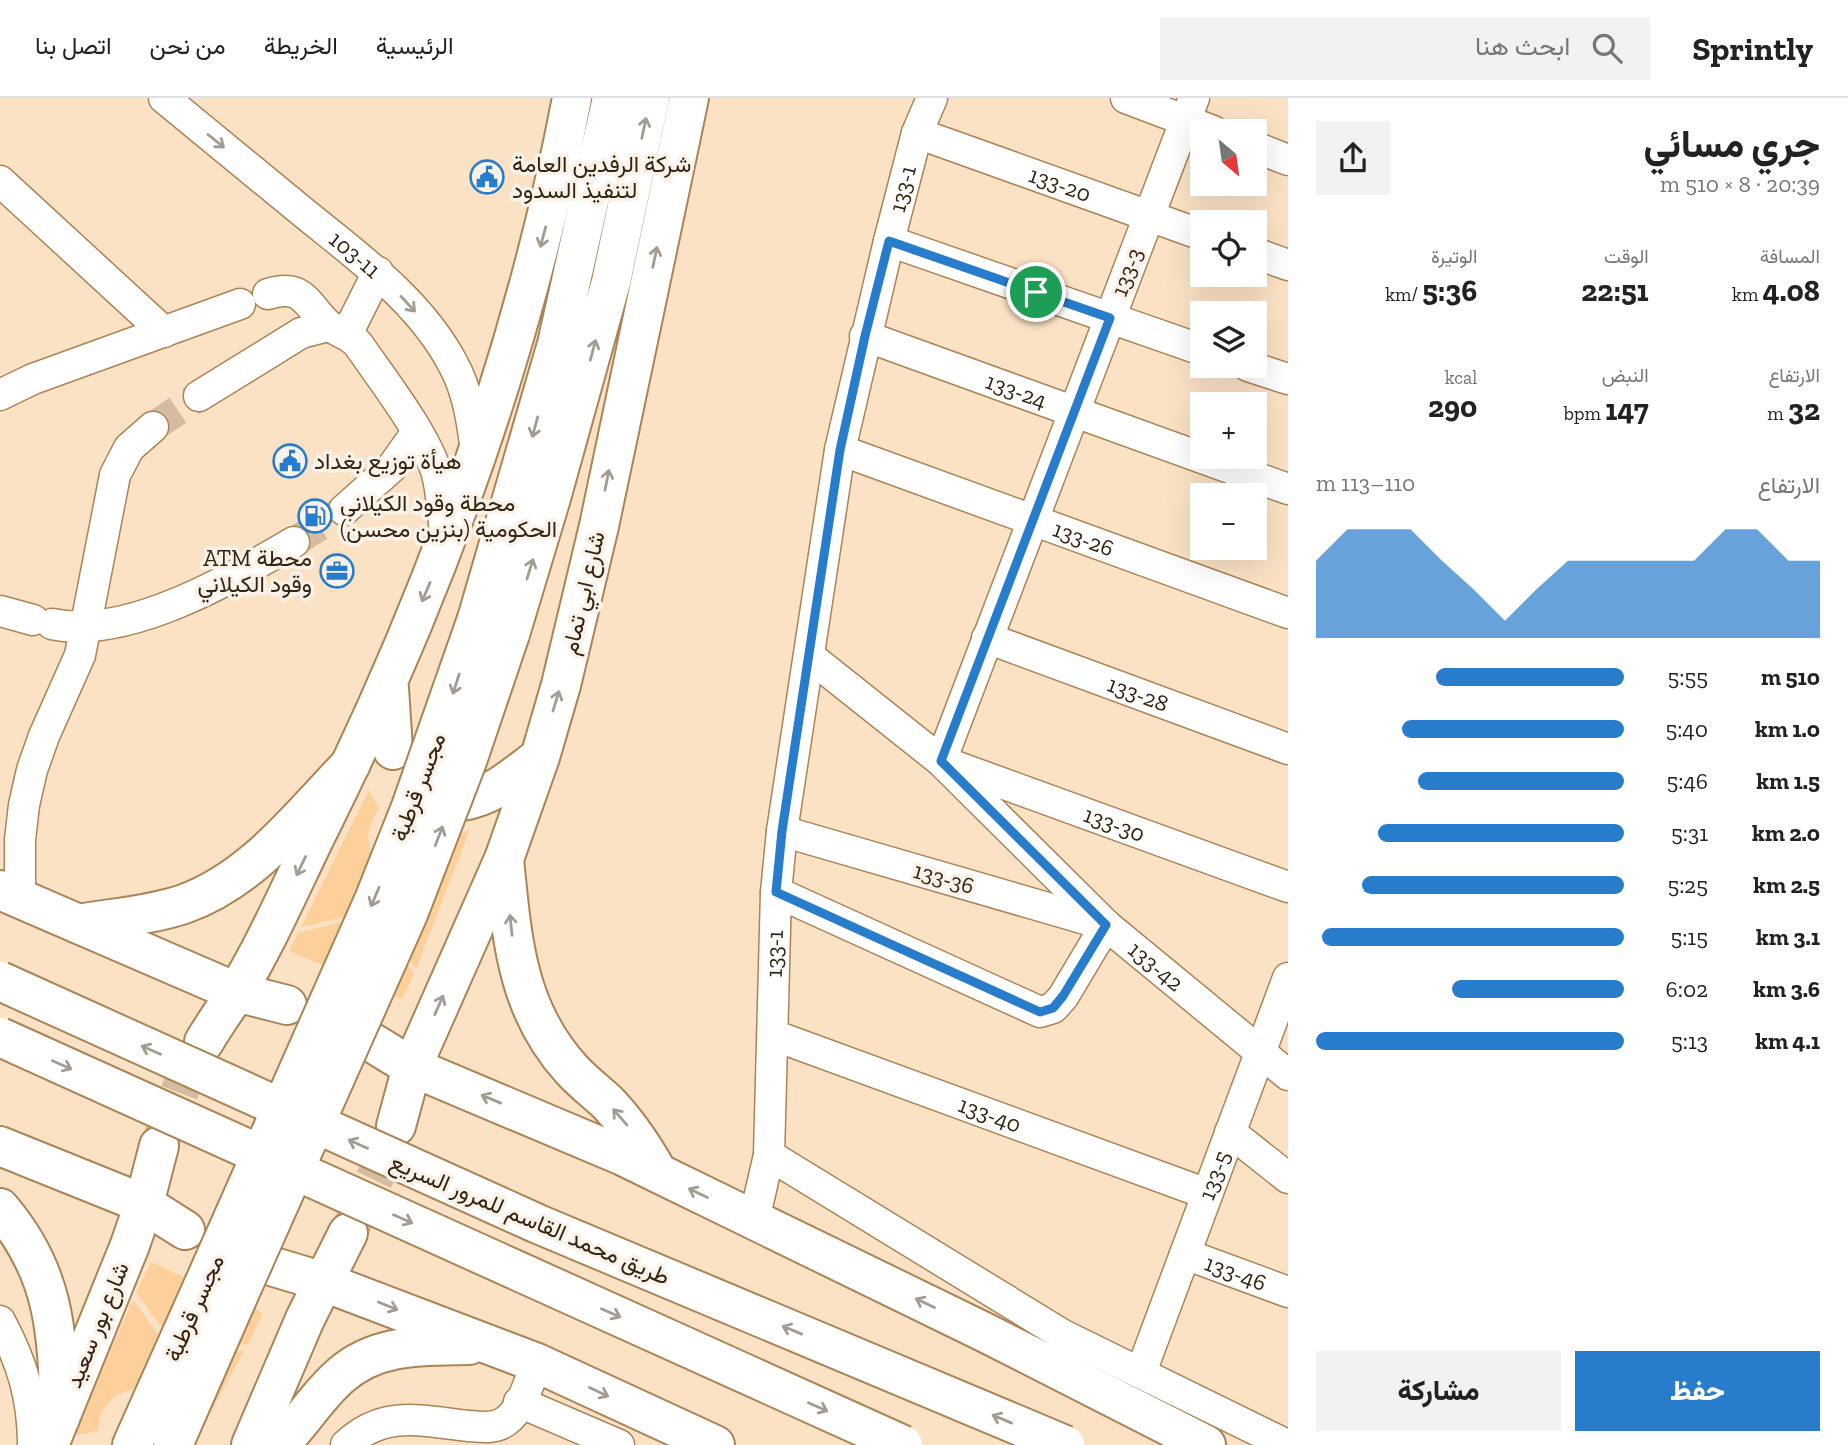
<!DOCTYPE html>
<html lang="ar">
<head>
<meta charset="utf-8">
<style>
	:root { --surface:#fff; --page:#f2f2f2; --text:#222; --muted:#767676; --line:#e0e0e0; --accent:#277dcb }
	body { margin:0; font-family:"Zilla Slab",Vazirmatn,serif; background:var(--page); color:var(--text); direction:rtl; height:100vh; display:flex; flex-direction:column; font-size:26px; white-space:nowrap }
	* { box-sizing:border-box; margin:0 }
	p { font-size:23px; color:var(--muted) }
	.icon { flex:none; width:38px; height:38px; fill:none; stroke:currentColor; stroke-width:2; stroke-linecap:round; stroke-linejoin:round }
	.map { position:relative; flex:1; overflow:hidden; direction:ltr }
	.drawer { display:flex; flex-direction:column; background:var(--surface); width:560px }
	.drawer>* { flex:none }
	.needle { width:46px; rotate:151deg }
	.buttons { position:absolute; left:1190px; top:21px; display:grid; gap:14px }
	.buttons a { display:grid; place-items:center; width:77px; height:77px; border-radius:0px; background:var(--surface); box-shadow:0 7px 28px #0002; font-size:35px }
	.pin { position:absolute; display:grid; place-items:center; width:60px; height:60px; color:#fff; margin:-30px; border:4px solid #fff; border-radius:50%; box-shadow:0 2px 7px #0007 }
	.round { display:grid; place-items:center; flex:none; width:74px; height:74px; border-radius:0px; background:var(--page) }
	.headline { display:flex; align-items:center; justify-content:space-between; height:119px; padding:0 28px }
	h1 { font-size:38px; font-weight:800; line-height:52px }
	.figures { display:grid; grid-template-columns:repeat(3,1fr); gap:10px; height:119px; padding:7px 28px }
	.figures div { display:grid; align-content:center }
	.figures b { font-size:30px; font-weight:800 }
	.figures small { font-size:19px; font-weight:400 }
	.figures p { font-size:19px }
	.chart { height:196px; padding:14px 28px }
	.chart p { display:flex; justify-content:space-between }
	.chart svg { width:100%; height:126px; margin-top:7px; fill:var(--accent); opacity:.7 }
	.button { display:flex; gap:14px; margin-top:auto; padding:14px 28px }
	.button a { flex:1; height:80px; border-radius:0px; background:var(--accent); color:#fff; font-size:28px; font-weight:800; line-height:80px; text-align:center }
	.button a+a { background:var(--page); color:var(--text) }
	ul { padding:0 28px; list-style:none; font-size:23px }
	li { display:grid; grid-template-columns:112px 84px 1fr; align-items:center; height:52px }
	li i { height:18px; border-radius:9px; background:var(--accent) }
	header { display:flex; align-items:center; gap:42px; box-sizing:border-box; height:98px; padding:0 35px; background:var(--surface); border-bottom:2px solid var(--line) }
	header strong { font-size:33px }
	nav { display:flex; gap:38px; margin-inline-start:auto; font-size:24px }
	.search { width:490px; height:63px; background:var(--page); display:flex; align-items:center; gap:18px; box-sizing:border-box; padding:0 24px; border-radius:0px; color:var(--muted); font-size:26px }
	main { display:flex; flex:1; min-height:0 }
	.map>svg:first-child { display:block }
	.green { fill:#fccf9b }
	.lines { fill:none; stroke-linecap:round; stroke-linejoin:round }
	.minor-tunnel { stroke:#d3bca1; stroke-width:30; stroke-dasharray:30 15; stroke-linecap:butt }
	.major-tunnel { stroke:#d3bca1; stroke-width:38; stroke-dasharray:38 19; stroke-linecap:butt }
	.minor-casing { stroke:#ab8456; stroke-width:33 }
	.major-casing { stroke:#ab8456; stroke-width:42 }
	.highway-casing { stroke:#ab8456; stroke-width:42 }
	.minor { stroke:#fff; stroke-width:30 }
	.major { stroke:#fff; stroke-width:38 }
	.highway { stroke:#fff; stroke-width:38 }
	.major-bridge-casing { stroke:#ab8456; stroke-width:42; stroke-linecap:butt }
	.highway-bridge-casing { stroke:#ab8456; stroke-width:42; stroke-linecap:butt }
	.major-bridge { stroke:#fff; stroke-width:38 }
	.highway-bridge { stroke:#fff; stroke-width:38 }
	.oneway { stroke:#a39c93 }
	.route-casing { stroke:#fff; stroke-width:14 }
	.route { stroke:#277dcb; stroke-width:9 }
	.labels { text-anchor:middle; stroke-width:7; stroke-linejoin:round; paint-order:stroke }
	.poi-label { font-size:23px; fill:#332310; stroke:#fbf2e9; text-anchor:start }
	.street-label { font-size:23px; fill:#332310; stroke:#fbf2e9 }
</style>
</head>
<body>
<header>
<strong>Sprintly</strong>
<div class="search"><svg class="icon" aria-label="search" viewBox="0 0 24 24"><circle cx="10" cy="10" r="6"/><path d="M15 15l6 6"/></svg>ابحث هنا</div>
<nav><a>الرئيسية</a><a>الخريطة</a><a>من نحن</a><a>اتصل بنا</a></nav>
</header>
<main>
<section class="drawer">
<div class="headline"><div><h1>جري مسائي</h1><p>20:39 · 8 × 510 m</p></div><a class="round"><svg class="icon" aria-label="share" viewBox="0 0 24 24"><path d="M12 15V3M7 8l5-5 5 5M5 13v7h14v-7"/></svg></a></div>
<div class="figures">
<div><p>المسافة</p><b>4.08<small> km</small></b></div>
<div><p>الوقت</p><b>22:51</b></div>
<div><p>الوتيرة</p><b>5:36<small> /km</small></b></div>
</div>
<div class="figures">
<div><p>الارتفاع</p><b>32<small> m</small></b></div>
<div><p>النبض</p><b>147<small> bpm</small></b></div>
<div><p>kcal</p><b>290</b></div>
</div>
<div class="chart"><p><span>الارتفاع</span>110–113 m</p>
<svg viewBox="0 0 160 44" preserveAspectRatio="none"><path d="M0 44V17L10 6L20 6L30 6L40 17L50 27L60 38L70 27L80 17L90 17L100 17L110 17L120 17L130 6L140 6L150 17L160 17V44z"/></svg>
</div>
<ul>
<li><b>510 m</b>5:55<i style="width:61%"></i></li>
<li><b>1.0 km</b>5:40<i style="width:72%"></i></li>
<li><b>1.5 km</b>5:46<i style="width:67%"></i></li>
<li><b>2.0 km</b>5:31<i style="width:80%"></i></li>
<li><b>2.5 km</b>5:25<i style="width:85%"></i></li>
<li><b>3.1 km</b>5:15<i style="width:98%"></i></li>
<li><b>3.6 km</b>6:02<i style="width:56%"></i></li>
<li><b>4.1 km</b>5:13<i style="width:100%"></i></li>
</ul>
<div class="button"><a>حفظ</a><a>مشاركة</a></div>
</section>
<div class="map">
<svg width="1288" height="1347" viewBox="0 0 1288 1347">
	<rect width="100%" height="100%" fill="#fbe2c5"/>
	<path class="green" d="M 369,692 L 379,711 C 367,729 365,743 374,762 L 460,737 L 470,731 L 416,871 L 373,813 L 301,829 Z
		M 371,817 L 414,876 L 402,901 L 289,853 L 298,835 Z
		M 151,1164 L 263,1215 L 248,1246 L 178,1251 L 136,1195 Z
		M 133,1202 L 174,1258 L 244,1253 L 193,1347 L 147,1290 C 121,1289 98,1304 98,1333 L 75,1337 L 86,1306 Z"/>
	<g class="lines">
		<path class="minor-tunnel" d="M 153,329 L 199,298
			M 294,444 L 344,412"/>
		<path class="major-tunnel" d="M 159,1048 L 186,977 L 204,944
			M 349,1133 L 382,1065 L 396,1028"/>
		<defs>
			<g id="minor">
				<path id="s1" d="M 164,0 C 210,38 257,76 304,115 C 358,159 420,203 453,266 C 468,293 472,323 476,353"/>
				<path d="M 1126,0 L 1213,33"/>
				<path id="s2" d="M 1194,0 L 941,663 L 1288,789"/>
				<path id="s3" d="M 917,35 L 1202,137"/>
				<path d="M 1255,49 L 1288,62"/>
				<path d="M 0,83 L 164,234"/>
				<path d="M 889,143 L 1202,252"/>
				<path d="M 1255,155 L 1288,167"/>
				<path d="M 268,196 C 302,185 306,205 326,225 C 334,233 348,235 358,246 C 382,281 426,337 437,376 C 442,396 443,416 445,436"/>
				<path d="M 347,236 L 378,174"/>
				<path id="s4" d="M 865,238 L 1288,391"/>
				<path d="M 1248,268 L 1288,281"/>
				<path d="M 0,297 L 33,281 L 240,206"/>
				<path d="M 199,298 L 301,235 L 328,228"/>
				<path id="s5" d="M 840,352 L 1288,515"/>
				<path d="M 344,412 L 392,369 L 417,334"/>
				<path d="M 0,513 L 33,522"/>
				<path d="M 52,526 C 127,542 231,481 294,444"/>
				<path id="s6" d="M 987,540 L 1288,651"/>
				<path id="s7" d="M 809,558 L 941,663 L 1106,827 L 1288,977"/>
				<path d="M 776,794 L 1040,914 L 1053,910 L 1063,899 L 1106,827 L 782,733"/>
				<path d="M 20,800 L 20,742 L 24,707 L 32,672 L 44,638 L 80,557 L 115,377 L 129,350 L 153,329"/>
				<path id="s8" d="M 773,937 L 1207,1096"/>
				<path d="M 1230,1034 L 1288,1080"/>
				<path d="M 769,1057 L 1063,1237 L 1287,1347"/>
				<path id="s9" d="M 754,1122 L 769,1057 L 776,794 L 782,733 L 840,352 L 889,143 L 917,35 L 932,0"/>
				<path id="s10" d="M 1185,1156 L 1288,1194"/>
				<path d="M 0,1223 C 22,1264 33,1300 33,1347"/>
				<path id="s11" d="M 1141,1274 L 1288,880"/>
				<path d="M 519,1304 L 619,1347"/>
				<path d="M 346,1347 C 384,1311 422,1323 469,1328 C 482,1329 495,1331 506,1323 C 522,1312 529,1283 537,1265"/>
			</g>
			<path id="major" d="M 477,521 L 557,246 L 612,0
				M 510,536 L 551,400 L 611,184 L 650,0
				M 389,590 L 393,652
				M 462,703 C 494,698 515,677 540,659
				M 236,894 L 287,907
				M 363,939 L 412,969
				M 204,944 C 214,927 225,911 236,895 C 269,841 294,781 322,725 C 436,495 524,252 572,0
				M 396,1028 L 412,969 L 504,761 L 540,659 L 561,587 L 599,428 L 689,0
				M 144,1106 L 185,1132
				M 261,1165 L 324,1184
				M 49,1347 L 130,1147 L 144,1106 L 159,1048
				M 132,1347 L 203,1188
				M 173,1347 L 236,1203
				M 251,1347 L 305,1221 L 348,1135"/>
			<path id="highway" d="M 504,761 C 512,840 516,911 572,972 C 583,984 596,994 608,1005 C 628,1026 644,1050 658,1075
				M 0,792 L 236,894
				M 78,826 C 112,820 152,817 184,806 C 254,781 301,717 351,666
				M 412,969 L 623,1058 L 986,1235 L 1206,1347
				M 0,1048 L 144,1106
				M 0,1110 C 57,1177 57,1236 60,1320
				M 324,1184 L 537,1265 L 715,1347
				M 279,1347 C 301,1326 317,1298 340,1278 C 377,1245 424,1248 469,1247"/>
		</defs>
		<use href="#minor" class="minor-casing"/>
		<use href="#major" class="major-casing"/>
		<use href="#highway" class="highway-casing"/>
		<use href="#minor" class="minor"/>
		<use href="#major" class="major"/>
		<use href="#highway" class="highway"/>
		<defs>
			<path id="major-bridge" d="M 203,1188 L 374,802 L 411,709 L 477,521
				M 236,1203 L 408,816 L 467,663 L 510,536"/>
			<path id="highway-bridge" d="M 0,883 L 538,1126 L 1065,1347
				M 0,939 L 903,1347"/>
		</defs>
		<use href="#major-bridge" class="major-bridge-casing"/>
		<use href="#highway-bridge" class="highway-bridge-casing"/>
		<use href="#major-bridge" class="major-bridge"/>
		<use href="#highway-bridge" class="highway-bridge"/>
	</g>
	<defs><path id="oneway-shaft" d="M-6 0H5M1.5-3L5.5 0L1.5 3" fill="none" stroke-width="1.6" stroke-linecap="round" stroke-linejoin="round" transform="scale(1.75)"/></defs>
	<g class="oneway">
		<use href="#oneway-shaft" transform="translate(644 30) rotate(-78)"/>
		<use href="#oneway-shaft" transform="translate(216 43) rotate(39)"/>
		<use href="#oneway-shaft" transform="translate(543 139) rotate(105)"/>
		<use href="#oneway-shaft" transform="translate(655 159) rotate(-78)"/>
		<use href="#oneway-shaft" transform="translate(408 206) rotate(47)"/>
		<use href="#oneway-shaft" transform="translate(593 252) rotate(-75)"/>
		<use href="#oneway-shaft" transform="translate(535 329) rotate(105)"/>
		<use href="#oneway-shaft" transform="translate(607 382) rotate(-79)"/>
		<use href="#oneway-shaft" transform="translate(530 471) rotate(-73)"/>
		<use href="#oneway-shaft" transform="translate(426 494) rotate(113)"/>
		<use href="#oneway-shaft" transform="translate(456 586) rotate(108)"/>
		<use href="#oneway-shaft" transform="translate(556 603) rotate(-73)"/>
		<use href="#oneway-shaft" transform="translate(439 738) rotate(-69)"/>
		<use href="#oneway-shaft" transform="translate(301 768) rotate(116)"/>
		<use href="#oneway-shaft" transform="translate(375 799) rotate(113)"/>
		<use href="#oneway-shaft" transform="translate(511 827) rotate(-96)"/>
		<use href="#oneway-shaft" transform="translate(439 907) rotate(-66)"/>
		<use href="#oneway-shaft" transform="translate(151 952) rotate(-156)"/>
		<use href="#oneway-shaft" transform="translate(62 967) rotate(24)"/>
		<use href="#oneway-shaft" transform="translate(491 1001) rotate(-157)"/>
		<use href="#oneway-shaft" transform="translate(620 1019) rotate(-131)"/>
		<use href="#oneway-shaft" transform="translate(358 1046) rotate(-156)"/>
		<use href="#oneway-shaft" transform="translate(698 1095) rotate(-154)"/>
		<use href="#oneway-shaft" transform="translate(403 1121) rotate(24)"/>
		<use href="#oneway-shaft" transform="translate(925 1205) rotate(-154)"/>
		<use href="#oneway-shaft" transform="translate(388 1208) rotate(22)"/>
		<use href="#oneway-shaft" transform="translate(611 1215) rotate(24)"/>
		<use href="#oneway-shaft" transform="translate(792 1232) rotate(-157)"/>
		<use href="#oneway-shaft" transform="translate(599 1294) rotate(25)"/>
		<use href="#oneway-shaft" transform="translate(818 1309) rotate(24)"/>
		<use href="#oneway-shaft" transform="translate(1002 1321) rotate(-157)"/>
	</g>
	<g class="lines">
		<defs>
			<path id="route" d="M 889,143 L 1110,220 L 941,663 L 1106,827 L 1063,898 L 1053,910 L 1040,914 L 776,794 L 782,733 L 840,352 L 865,238 Z"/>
		</defs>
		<use href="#route" class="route-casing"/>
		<use href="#route" class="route"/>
	</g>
	<defs>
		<symbol id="civic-ring" viewBox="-11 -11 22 22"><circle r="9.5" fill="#fbf2e9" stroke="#277dcb" stroke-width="1.5"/><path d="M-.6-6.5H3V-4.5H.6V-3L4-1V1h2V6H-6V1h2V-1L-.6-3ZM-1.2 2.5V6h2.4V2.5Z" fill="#277dcb"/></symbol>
		<symbol id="fuel-ring" viewBox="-11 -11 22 22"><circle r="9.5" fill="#fbf2e9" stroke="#277dcb" stroke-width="1.5"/><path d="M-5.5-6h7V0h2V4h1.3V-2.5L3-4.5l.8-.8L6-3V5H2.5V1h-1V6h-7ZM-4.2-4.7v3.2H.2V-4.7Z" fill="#277dcb"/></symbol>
		<symbol id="office-ring" viewBox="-11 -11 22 22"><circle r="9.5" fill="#fbf2e9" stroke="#277dcb" stroke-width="1.5"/><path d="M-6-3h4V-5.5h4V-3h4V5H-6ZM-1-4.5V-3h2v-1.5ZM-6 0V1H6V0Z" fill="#277dcb"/></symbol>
	</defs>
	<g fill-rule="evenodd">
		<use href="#civic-ring" x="468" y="60" width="38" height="38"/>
		<use href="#civic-ring" x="271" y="344" width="38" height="38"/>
		<use href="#fuel-ring" x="296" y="399" width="38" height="38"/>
		<use href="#office-ring" x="318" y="454" width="38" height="38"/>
	</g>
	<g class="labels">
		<g class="poi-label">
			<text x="512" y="74">شركة الرفدين العامة<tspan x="512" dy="26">لتنفيذ السدود</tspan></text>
			<text x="314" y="371">هيأة توزيع بغداد</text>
			<text x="340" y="413">محطة وقود الكيلاني<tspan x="340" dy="26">الحكومية (بنزين محسن)</tspan></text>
			<text x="312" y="468" text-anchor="end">ATM محطة<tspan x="312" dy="26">وقود الكيلاني</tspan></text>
		</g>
		<g class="street-label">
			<text dy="8" stroke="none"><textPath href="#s3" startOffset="152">133-20</textPath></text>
			<text dy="8" stroke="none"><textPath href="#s9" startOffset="1045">133-1</textPath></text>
			<text dy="8" stroke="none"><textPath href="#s1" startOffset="247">103-11</textPath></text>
			<text transform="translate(1127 174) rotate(-69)" y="8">133-3</text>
			<text dy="8" stroke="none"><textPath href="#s4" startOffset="161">133-24</textPath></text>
			<text dy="8" stroke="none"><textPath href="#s5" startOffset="259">133-26</textPath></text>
			<text transform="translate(583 495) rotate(-77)" y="8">شارع ابي تمام</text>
			<text dy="8" stroke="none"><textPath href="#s6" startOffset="161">133-28</textPath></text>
			<text transform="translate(418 689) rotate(-69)" y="8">مجسر قرطبة</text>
			<text dy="8" stroke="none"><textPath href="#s2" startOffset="894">133-30</textPath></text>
			<text transform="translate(944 780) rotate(16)" y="8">133-36</text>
			<text dy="8" stroke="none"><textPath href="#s9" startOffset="268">133-1</textPath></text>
			<text dy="8" stroke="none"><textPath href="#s7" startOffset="466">133-42</textPath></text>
			<text dy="8" stroke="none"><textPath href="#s8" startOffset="231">133-40</textPath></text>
			<text dy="8" stroke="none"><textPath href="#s11" startOffset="210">133-5</textPath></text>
			<text transform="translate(530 1121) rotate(23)" y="8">طريق محمد القاسم للمرور السريع</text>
			<text dy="8" stroke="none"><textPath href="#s10" startOffset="54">133-46</textPath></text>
			<text transform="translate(194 1210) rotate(-66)" y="8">مجسر قرطبة</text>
			<text transform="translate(97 1227) rotate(-68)" y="8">شارع بور سعيد</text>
		</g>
	</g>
</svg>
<div class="buttons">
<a><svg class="needle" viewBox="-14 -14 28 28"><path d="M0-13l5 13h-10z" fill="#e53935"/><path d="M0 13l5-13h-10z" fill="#767676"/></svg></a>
<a><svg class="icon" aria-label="locate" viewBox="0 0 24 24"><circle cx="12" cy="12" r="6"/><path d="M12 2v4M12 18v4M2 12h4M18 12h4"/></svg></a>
<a><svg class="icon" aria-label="layers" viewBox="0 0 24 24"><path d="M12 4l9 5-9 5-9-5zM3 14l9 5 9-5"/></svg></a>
<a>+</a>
<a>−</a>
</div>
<div class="pin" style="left:1036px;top:194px;background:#1e9e55"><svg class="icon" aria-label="arrive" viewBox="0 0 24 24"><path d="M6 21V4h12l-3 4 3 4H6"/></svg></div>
</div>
</main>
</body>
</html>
